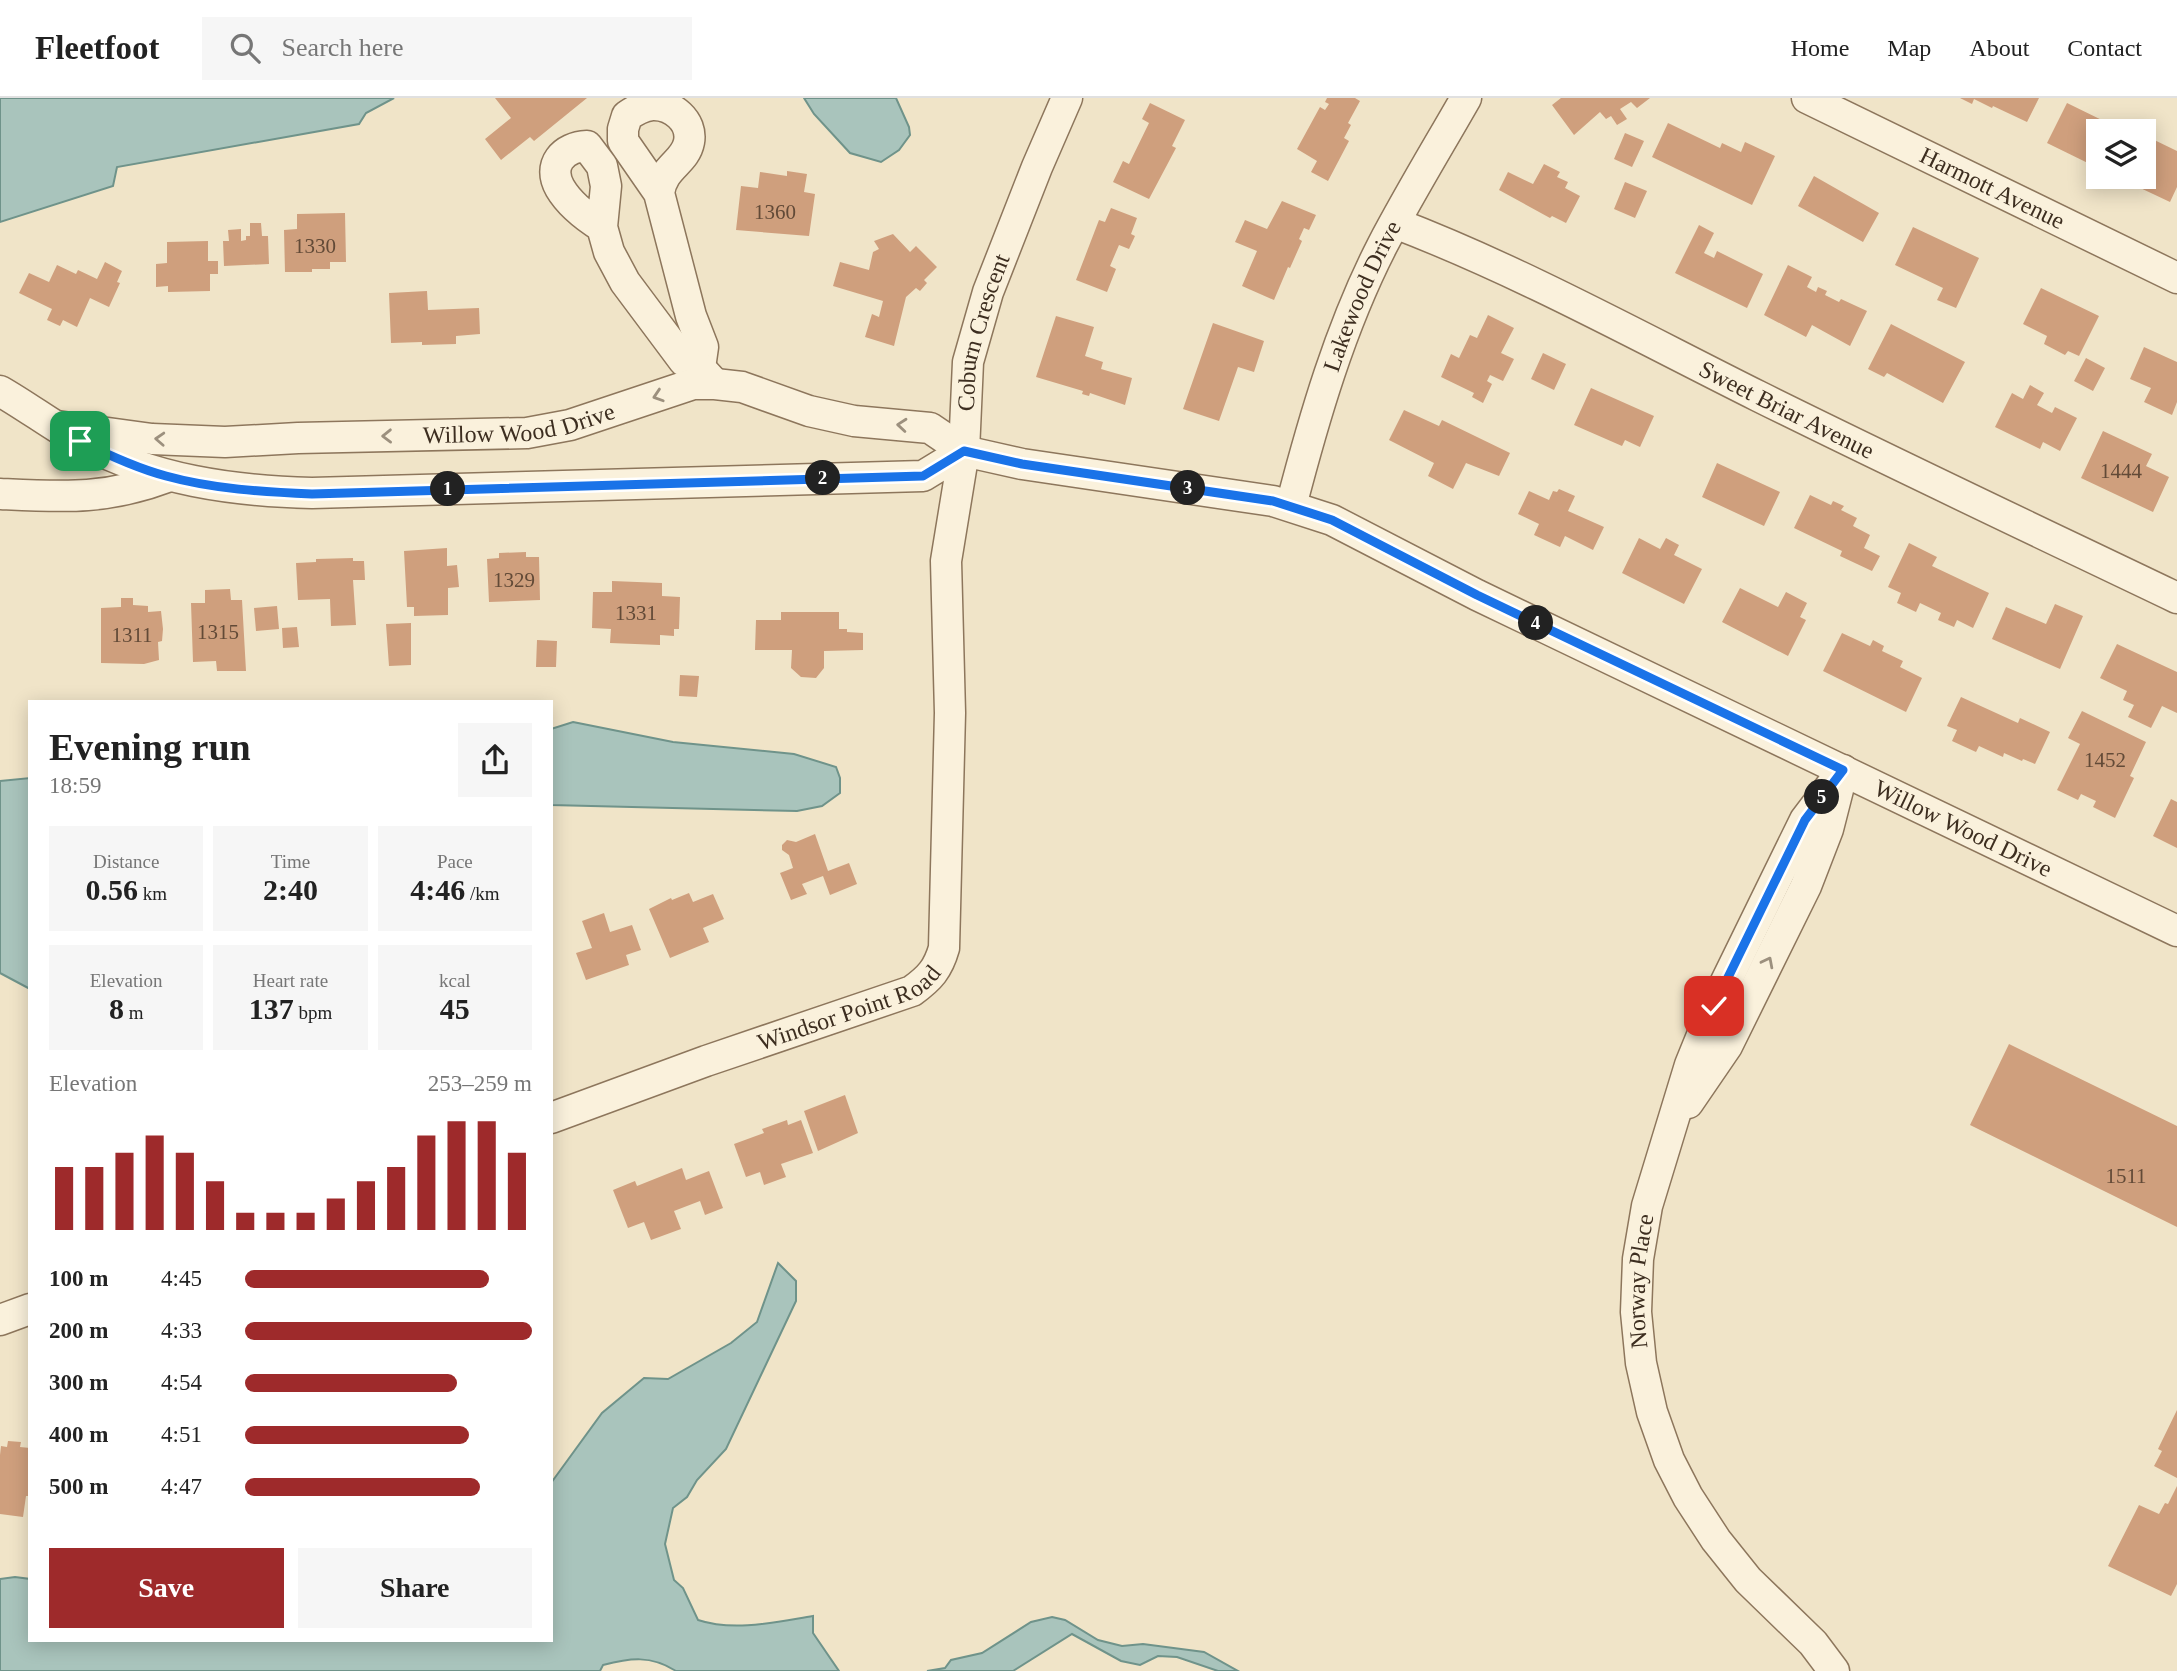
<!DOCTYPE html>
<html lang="en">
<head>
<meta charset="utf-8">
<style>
	:root { --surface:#fff; --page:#f6f6f6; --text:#222; --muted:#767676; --line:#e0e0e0; --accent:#9e2a2b }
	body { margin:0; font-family:"Times New Roman",serif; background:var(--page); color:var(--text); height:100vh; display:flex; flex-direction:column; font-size:26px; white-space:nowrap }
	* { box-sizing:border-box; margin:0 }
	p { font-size:23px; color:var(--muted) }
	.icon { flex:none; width:38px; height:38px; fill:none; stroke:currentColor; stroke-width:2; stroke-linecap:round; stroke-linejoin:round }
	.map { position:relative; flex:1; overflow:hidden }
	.details { position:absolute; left:28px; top:602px; width:525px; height:942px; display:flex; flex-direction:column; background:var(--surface); border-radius:0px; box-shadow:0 4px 18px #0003 }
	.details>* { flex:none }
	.controls { position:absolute; left:2086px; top:21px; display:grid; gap:14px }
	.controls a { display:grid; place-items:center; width:70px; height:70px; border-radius:0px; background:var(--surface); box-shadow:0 4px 18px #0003; font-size:35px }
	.pin { position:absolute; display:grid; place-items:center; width:60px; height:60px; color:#fff; margin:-30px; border-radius:14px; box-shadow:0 4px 10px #0006 }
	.km { position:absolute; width:35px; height:35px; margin:-18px; border-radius:50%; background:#222; color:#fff; font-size:19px; line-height:35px; text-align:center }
	.round { display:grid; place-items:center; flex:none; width:74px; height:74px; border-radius:0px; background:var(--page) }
	.overview { display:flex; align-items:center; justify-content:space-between; height:119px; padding:0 21px }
	h1 { font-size:38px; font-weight:700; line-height:52px }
	.metrics { display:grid; grid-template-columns:repeat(3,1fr); gap:10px; height:119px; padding:7px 21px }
	.metrics div { display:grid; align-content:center; border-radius:0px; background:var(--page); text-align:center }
	.metrics b { font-size:30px; font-weight:700 }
	.metrics small { font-size:19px; font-weight:400 }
	.metrics p { font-size:19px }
	.chart { height:196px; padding:14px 21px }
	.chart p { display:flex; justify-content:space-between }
	.chart svg { width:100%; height:126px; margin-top:7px; stroke:var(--accent); stroke-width:6 }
	.primary-button { display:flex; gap:14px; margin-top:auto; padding:14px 21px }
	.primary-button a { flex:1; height:80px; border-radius:0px; background:var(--accent); color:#fff; font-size:28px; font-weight:700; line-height:80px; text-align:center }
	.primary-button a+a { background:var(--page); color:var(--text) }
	ul { padding:0 21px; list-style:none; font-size:23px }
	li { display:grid; grid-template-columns:112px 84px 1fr; align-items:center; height:52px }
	li i { height:18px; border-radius:9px; background:var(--accent) }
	header { display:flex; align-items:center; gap:42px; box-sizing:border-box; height:98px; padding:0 35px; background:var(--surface); border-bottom:2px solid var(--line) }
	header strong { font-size:33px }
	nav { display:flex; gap:38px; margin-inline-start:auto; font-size:24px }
	.search { width:490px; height:63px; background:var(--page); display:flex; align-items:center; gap:18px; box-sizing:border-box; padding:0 24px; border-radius:0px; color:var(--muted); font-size:26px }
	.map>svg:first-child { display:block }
	.water { fill:#a9c4bc; stroke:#6f938a; stroke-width:2 }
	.building { fill:#cf9f7d }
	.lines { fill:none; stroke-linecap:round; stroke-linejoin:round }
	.minor-casing { stroke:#8d765c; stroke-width:33 }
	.minor { stroke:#faf1dc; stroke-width:30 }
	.oneway { stroke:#9c907e }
	.route-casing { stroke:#fff; stroke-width:14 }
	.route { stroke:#1a73e8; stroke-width:9 }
	.labels { text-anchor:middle; stroke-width:5; stroke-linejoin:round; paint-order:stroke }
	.number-label { font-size:21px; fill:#624a37 }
	.street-label { font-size:24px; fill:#3d2e20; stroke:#f7eed8 }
</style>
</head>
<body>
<header>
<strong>Fleetfoot</strong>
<div class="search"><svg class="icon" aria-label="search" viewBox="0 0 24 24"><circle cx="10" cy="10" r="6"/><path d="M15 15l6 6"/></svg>Search here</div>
<nav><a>Home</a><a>Map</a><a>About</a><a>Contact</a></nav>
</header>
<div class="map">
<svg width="2177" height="1573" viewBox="0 0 2177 1573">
	<rect width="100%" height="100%" fill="#f0e4c8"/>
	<path class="water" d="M 0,0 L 394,0 L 366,15 L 359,26 L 117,69 L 113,88 L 0,124 Z
		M 804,0 L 896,0 L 909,29 L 910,37 L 899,52 L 881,64 L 850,55 L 814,16 Z
		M 573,624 L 673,644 L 794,656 L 836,669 L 840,680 L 840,695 L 822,708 L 797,713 L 551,707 L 551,631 Z
		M 30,680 L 30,891 L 0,875 L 0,683 Z
		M 778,1165 L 796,1183 L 796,1203 L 726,1351 L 697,1382 L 687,1399 L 673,1410 L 665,1446 L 674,1482 L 683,1490 L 698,1522 C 734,1534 776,1524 813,1518 L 813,1535 L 839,1573 L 676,1573 C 651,1557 630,1560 603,1567 L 600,1573 L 0,1573 L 0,1481 L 15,1479 L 30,1481 L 30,1542 L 551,1542 L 551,1385 L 602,1315 L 644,1280 L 668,1281 L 731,1245 L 757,1224 Z
		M 1052,1519 L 1065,1522 L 1098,1542 L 1122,1548 L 1143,1546 L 1204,1554 L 1238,1573 L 1218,1573 L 1177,1559 L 1158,1558 L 1140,1567 L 1121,1563 L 1072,1536 L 1013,1573 L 927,1573 L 945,1570 L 951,1562 L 982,1555 L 1031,1524 Z"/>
	<path class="building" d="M 495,0 L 587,0 L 534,43 L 530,39 L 501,62 L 485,41 L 511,20 Z
		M 1327,0 L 1355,0 L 1360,3 L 1348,25 L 1351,27 L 1344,40 L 1349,43 L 1328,83 L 1311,74 L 1317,63 L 1297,51 L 1320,9 L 1325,12 L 1329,6 L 1325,4 Z
		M 1561,0 L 1650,0 L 1637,10 L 1631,4 L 1620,11 L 1627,21 L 1617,27 L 1611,18 L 1606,21 L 1600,14 L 1574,37 L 1552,7 Z
		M 1960,0 L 2039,0 L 2027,24 L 1993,8 L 1992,10 L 1974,1 L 1972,6 Z
		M 1150,5 L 1185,22 L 1172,48 L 1176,50 L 1149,101 L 1113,84 L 1123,63 L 1129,66 L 1149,25 L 1142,21 Z
		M 2067,5 L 2112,27 L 2109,33 L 2098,33 L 2098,70 L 2047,45 Z
		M 1668,25 L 1720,50 L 1722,45 L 1741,54 L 1745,44 L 1775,58 L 1752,107 L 1652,59 Z
		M 1625,35 L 1644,43 L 1632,69 L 1614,61 Z
		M 2144,37 L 2177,53 L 2177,89 L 2170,104 L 2117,79 L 2144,79 Z
		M 1544,66 L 1560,74 L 1557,79 L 1568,84 L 1565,90 L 1580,98 L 1566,125 L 1552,118 L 1550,120 L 1499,92 L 1508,74 L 1533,86 Z
		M 787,73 L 807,76 L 804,94 L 815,96 L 809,138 L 736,132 L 741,88 L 758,90 L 760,74 L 787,78 Z
		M 1814,78 L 1879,115 L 1863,144 L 1798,108 Z
		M 1625,84 L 1647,93 L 1635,120 L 1614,111 Z
		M 1282,103 L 1316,117 L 1309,132 L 1304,130 L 1299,141 L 1302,143 L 1290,170 L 1288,169 L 1274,202 L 1242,188 L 1257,153 L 1235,144 L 1245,122 L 1267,131 Z
		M 1111,110 L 1137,120 L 1131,136 L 1135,138 L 1129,151 L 1119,147 L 1110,168 L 1116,171 L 1107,194 L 1076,182 L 1099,122 L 1105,124 Z
		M 345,115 L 346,164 L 330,164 L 330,171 L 312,171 L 312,174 L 285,174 L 284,132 L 297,131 L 297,116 Z
		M 250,125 L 261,125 L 262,138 L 268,138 L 269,166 L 224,168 L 223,143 L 229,143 L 228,132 L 241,131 L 241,143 L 246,142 L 246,138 L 250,138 Z
		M 1699,127 L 1714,135 L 1704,155 L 1714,160 L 1717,153 L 1763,176 L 1747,210 L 1675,175 Z
		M 1913,129 L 1979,160 L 1956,210 L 1937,202 L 1943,190 L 1895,167 Z
		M 893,136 L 910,154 L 916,148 L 937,169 L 924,182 L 927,185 L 920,193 L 916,190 L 906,199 L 894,248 L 865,239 L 872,216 L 879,219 L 883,203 L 833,188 L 840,164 L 869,172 L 873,154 L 879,151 L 874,143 Z
		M 208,143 L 208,163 L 218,163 L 218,176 L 210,176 L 210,193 L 168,194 L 168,188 L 156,189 L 156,166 L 167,165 L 167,144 Z
		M 105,164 L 122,173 L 117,184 L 120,185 L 109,209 L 90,200 L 77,229 L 63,222 L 60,228 L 47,222 L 52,211 L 19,195 L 29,175 L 49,184 L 57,167 L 76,176 L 78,172 L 97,181 Z
		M 1788,167 L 1812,179 L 1807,189 L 1816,194 L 1818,189 L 1827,193 L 1825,197 L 1839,204 L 1841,201 L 1867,213 L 1850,248 L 1812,227 L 1806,239 L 1764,217 Z
		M 2041,190 L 2099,218 L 2079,258 L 2068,253 L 2065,257 L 2044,246 L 2047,238 L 2023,226 Z
		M 427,193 L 428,212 L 479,210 L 480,236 L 456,238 L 456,246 L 422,247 L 422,244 L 391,245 L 389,195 Z
		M 1488,217 L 1514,230 L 1501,255 L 1514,261 L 1503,283 L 1490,277 L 1487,283 L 1492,286 L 1483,305 L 1472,299 L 1474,295 L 1441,279 L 1451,256 L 1459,260 L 1470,237 L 1477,240 Z
		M 1056,218 L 1094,229 L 1085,258 L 1103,264 L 1101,271 L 1132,280 L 1125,307 L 1090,295 L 1089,298 L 1082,296 L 1083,293 L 1036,279 Z
		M 1213,225 L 1264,243 L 1254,274 L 1238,269 L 1219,323 L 1183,311 Z
		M 1891,226 L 1965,264 L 1943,305 L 1887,275 L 1884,279 L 1868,271 Z
		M 2144,249 L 2177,264 L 2177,304 L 2172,317 L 2144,304 L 2151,290 L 2130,281 Z
		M 1543,255 L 1566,266 L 1554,292 L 1531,281 Z
		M 2086,260 L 2105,270 L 2093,293 L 2074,283 Z
		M 2030,287 L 2044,295 L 2037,307 L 2052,315 L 2055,309 L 2077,320 L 2060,353 L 2043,344 L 2040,351 L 1995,329 L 2012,295 L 2023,301 Z
		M 1591,290 L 1654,318 L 1640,349 L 1625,342 L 1622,348 L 1574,327 Z
		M 1404,312 L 1439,328 L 1442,322 L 1510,355 L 1499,378 L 1466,365 L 1453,391 L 1428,378 L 1434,365 L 1389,342 Z
		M 2103,333 L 2152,356 L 2146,368 L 2169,379 L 2153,414 L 2081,380 Z
		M 1717,365 L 1780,394 L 1764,428 L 1702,399 Z
		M 1559,391 L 1575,398 L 1568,413 L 1604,429 L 1593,452 L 1565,438 L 1560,449 L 1534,437 L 1539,426 L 1518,416 L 1529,393 L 1549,402 L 1553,393 L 1557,394 Z
		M 1810,397 L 1831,407 L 1833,403 L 1844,408 L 1841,412 L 1857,420 L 1853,428 L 1870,437 L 1864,450 L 1880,458 L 1872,473 L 1840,458 L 1842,453 L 1794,430 Z
		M 1639,440 L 1660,451 L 1666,440 L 1679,447 L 1674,457 L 1702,471 L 1684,506 L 1622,475 Z
		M 1909,445 L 1937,459 L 1932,468 L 1989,495 L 1973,530 L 1957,522 L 1954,529 L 1938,522 L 1941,515 L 1920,505 L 1916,514 L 1897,505 L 1901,495 L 1888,489 Z
		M 447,450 L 447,468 L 457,467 L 459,489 L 448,490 L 448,517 L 414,518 L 414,509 L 407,509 L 404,453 Z
		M 526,454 L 526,459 L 539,459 L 540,502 L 489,504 L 487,461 L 499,460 L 499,455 Z
		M 353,460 L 353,463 L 364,463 L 365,482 L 353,482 L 356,527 L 331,528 L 330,501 L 298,502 L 296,465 L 316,464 L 316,461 Z
		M 612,483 L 662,485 L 662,498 L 680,499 L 679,531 L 674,531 L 674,538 L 660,537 L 660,547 L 610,545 L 611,531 L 592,530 L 593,494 L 612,494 Z
		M 1740,490 L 1778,509 L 1786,494 L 1807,505 L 1800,519 L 1806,522 L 1788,558 L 1722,524 Z
		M 230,491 L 231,502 L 242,502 L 246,573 L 217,573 L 216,563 L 193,564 L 191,505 L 205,505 L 205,492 Z
		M 121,500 L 133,500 L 133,507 L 148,508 L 148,514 L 161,513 L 163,531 L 162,543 L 158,544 L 159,562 L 144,566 L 101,565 L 101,510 L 121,509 Z
		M 2055,506 L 2083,518 L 2060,571 L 1992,541 L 2006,509 L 2046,526 Z
		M 277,508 L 279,531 L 256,533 L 254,510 Z
		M 781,514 L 839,514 L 839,531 L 847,531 L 847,534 L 863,535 L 863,552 L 824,553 L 824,570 L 816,580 L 801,579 L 791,570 L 792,552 L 755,552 L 756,522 L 781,522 Z
		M 411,525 L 411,567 L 389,568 L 386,526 Z
		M 297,529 L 299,549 L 283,550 L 282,530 Z
		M 1842,535 L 1870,548 L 1873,542 L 1884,548 L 1882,553 L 1903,563 L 1900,569 L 1922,580 L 1906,614 L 1823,573 Z
		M 537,542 L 557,543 L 556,569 L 536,569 Z
		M 2117,546 L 2177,574 L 2177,615 L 2162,608 L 2151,630 L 2128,619 L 2134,607 L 2123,602 L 2127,593 L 2100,580 Z
		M 680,577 L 699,578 L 697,599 L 679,598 Z
		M 1961,599 L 2018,625 L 2020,620 L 2050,634 L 2035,666 L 2023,661 L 2022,663 L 2004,655 L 2003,659 L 1979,648 L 1976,654 L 1952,643 L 1957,632 L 1947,628 Z
		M 2082,613 L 2146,644 L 2130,678 L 2134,680 L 2115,720 L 2093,709 L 2096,703 L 2081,696 L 2078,702 L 2057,692 L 2080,646 L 2068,640 Z
		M 2171,701 L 2177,704 L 2177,750 L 2153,738 Z
		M 815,736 L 828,773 L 849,765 L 857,786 L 830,797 L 823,778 L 802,786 L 807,796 L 791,802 L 780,775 L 793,770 L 789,757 L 782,752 L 782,747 L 787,742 L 796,744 Z
		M 689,795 L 693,804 L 713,796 L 724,821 L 703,830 L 709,844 L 670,860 L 649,811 L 671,800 L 672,802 Z
		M 604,815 L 610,834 L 632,827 L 641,852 L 626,857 L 629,867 L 586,882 L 576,855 L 592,850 L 582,823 Z
		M 2009,946 L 2177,1028 L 2177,1129 L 1970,1027 Z
		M 845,997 L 858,1035 L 818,1053 L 804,1013 Z
		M 787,1022 L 788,1027 L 801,1022 L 813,1055 L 781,1066 L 786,1079 L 764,1087 L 760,1074 L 746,1079 L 734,1046 L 764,1035 L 762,1031 Z
		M 682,1070 L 686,1082 L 709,1073 L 723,1110 L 705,1117 L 700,1103 L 674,1113 L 681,1131 L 651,1142 L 644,1124 L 628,1130 L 613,1092 L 635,1083 L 637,1088 Z
		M 2177,1312 L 2177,1380 L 2154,1368 L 2162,1353 L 2158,1351 Z
		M 8,1343 L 21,1344 L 20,1349 L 30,1350 L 30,1398 L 26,1398 L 23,1419 L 0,1416 L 0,1357 L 1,1348 L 7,1349 Z
		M 2177,1388 L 2177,1486 L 2171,1498 L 2108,1468 L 2139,1407 L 2159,1416 L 2165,1405 L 2168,1406 Z"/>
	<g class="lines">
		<defs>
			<g id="minor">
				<path id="s1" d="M 1807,0 L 2177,180"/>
				<path d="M 659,95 L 623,43 L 623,31 L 627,18 C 634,13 642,8 652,7 C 672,6 693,23 689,44 C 685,65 663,68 659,95 L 691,218 L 703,249 L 700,270"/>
				<path id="s2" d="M 1395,125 C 1520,173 1638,238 1758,298 C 1897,367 2037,433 2177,500"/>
				<path d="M 602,129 C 586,119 570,107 560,90 C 547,67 563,49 587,48 L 602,68 L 606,88 L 602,129 L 609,154 L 625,184 L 684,263 L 700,270 L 712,283"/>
				<path d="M 0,293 C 28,309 54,329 82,344 C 154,382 232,393 312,395 L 923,378 L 964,353"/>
				<path id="s3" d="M 57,328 L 152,341 L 225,344 L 298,340 L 527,335 L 570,327 L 693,286 L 715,286 L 742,289 L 809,313 L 854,323 L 930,330 L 964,353 L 1022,366 L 1273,403 L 1332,422 L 1477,497 L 2177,833"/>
				<path d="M 0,396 C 64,399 106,402 167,379"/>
				<path id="s4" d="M 1291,408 C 1314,320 1340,230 1382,148 C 1408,98 1438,49 1466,0"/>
				<path d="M 1688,1005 L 1727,948 L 1806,788 L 1828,731 L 1840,684"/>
				<path id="s5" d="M 551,1020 L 706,963 L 912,893 C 930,880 938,871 944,850 L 950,615 L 946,463 L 964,353 L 968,264 L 988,194 L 1037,69 L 1067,0"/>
				<path d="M 0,1222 L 30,1211"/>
				<path id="s6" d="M 1834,1573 L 1813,1545 L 1748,1482 L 1716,1442 L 1688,1399 L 1669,1362 L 1652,1314 L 1641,1265 L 1636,1214 L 1638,1161 L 1647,1108 L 1690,967 L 1714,908 L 1805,722 L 1843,672"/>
			</g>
		</defs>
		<use href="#minor" class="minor-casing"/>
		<use href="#minor" class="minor"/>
	</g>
	<defs><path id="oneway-chevron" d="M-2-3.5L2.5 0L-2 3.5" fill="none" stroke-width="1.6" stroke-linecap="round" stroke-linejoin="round" transform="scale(1.75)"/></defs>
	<g class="oneway">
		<use href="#oneway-chevron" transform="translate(658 298) rotate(162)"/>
		<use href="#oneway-chevron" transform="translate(902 327) rotate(-175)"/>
		<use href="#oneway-chevron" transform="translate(387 338) rotate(179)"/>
		<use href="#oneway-chevron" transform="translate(160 341) rotate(-177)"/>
		<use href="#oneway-chevron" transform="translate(1768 864) rotate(-63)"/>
	</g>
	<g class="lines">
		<defs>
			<path id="route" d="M 80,343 C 108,357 136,370 166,378 C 213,391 264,394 312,396 L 923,378 L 964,353 L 1022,366 L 1273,403 L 1332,422 L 1477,497 L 1843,672 L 1805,722 L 1714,908"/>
		</defs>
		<use href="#route" class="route-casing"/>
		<use href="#route" class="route"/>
	</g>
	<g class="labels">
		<g class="number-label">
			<text x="775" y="121">1360</text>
			<text x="315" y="155">1330</text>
			<text x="2121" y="380">1444</text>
			<text x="514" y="489">1329</text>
			<text x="636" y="522">1331</text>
			<text x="218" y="541">1315</text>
			<text x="132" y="544">1311</text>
			<text x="2105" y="669">1452</text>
			<text x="2126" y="1085">1511</text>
		</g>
		<g class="street-label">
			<text dy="8" stroke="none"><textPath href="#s1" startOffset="206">Harmott Avenue</textPath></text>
			<text dy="8" stroke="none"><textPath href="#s4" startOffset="222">Lakewood Drive</textPath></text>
			<text dy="8" stroke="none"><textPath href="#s5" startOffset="1057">Coburn Crescent</textPath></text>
			<text dy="8" stroke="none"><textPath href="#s2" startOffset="434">Sweet Briar Avenue</textPath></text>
			<text dy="8" stroke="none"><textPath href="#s3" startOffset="464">Willow Wood Drive</textPath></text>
			<text dy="8" stroke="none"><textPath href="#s3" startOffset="2006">Willow Wood Drive</textPath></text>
			<text dy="8" stroke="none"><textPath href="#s5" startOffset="318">Windsor Point Road</textPath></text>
			<text dy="8" stroke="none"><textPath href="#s6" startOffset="453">Norway Place</textPath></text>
		</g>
	</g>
</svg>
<div class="controls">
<a><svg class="icon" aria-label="layers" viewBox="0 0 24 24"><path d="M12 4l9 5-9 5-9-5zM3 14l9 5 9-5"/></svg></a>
</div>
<div class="pin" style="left:80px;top:343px;background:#1e9e55"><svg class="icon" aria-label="arrive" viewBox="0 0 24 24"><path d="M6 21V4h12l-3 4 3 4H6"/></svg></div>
<div class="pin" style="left:1714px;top:908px;background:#d93025"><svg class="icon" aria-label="check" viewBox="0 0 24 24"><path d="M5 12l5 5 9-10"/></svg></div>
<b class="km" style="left:448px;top:391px">1</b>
<b class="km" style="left:823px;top:380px">2</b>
<b class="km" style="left:1188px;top:390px">3</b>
<b class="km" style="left:1536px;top:525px">4</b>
<b class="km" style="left:1822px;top:699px">5</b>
<section class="details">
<div class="overview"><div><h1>Evening run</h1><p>18:59</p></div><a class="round"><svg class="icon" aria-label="share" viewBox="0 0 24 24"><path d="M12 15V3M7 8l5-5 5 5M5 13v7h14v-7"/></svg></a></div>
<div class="metrics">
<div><p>Distance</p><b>0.56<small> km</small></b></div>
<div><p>Time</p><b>2:40</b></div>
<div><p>Pace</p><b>4:46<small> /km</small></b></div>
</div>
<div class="metrics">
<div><p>Elevation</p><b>8<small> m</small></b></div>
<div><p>Heart rate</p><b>137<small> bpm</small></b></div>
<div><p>kcal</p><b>45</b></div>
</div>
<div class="chart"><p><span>Elevation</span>253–259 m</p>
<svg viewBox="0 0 160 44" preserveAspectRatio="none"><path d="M5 44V22M15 44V22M25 44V17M35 44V11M45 44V17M55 44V27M65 44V38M75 44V38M85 44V38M95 44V33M105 44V27M115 44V22M125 44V11M135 44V6M145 44V6M155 44V17"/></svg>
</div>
<ul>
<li><b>100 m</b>4:45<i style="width:85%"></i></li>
<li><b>200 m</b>4:33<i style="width:100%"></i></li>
<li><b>300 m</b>4:54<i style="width:74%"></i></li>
<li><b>400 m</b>4:51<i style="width:78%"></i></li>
<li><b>500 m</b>4:47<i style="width:82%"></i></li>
</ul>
<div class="primary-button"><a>Save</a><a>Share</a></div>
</section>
</div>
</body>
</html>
